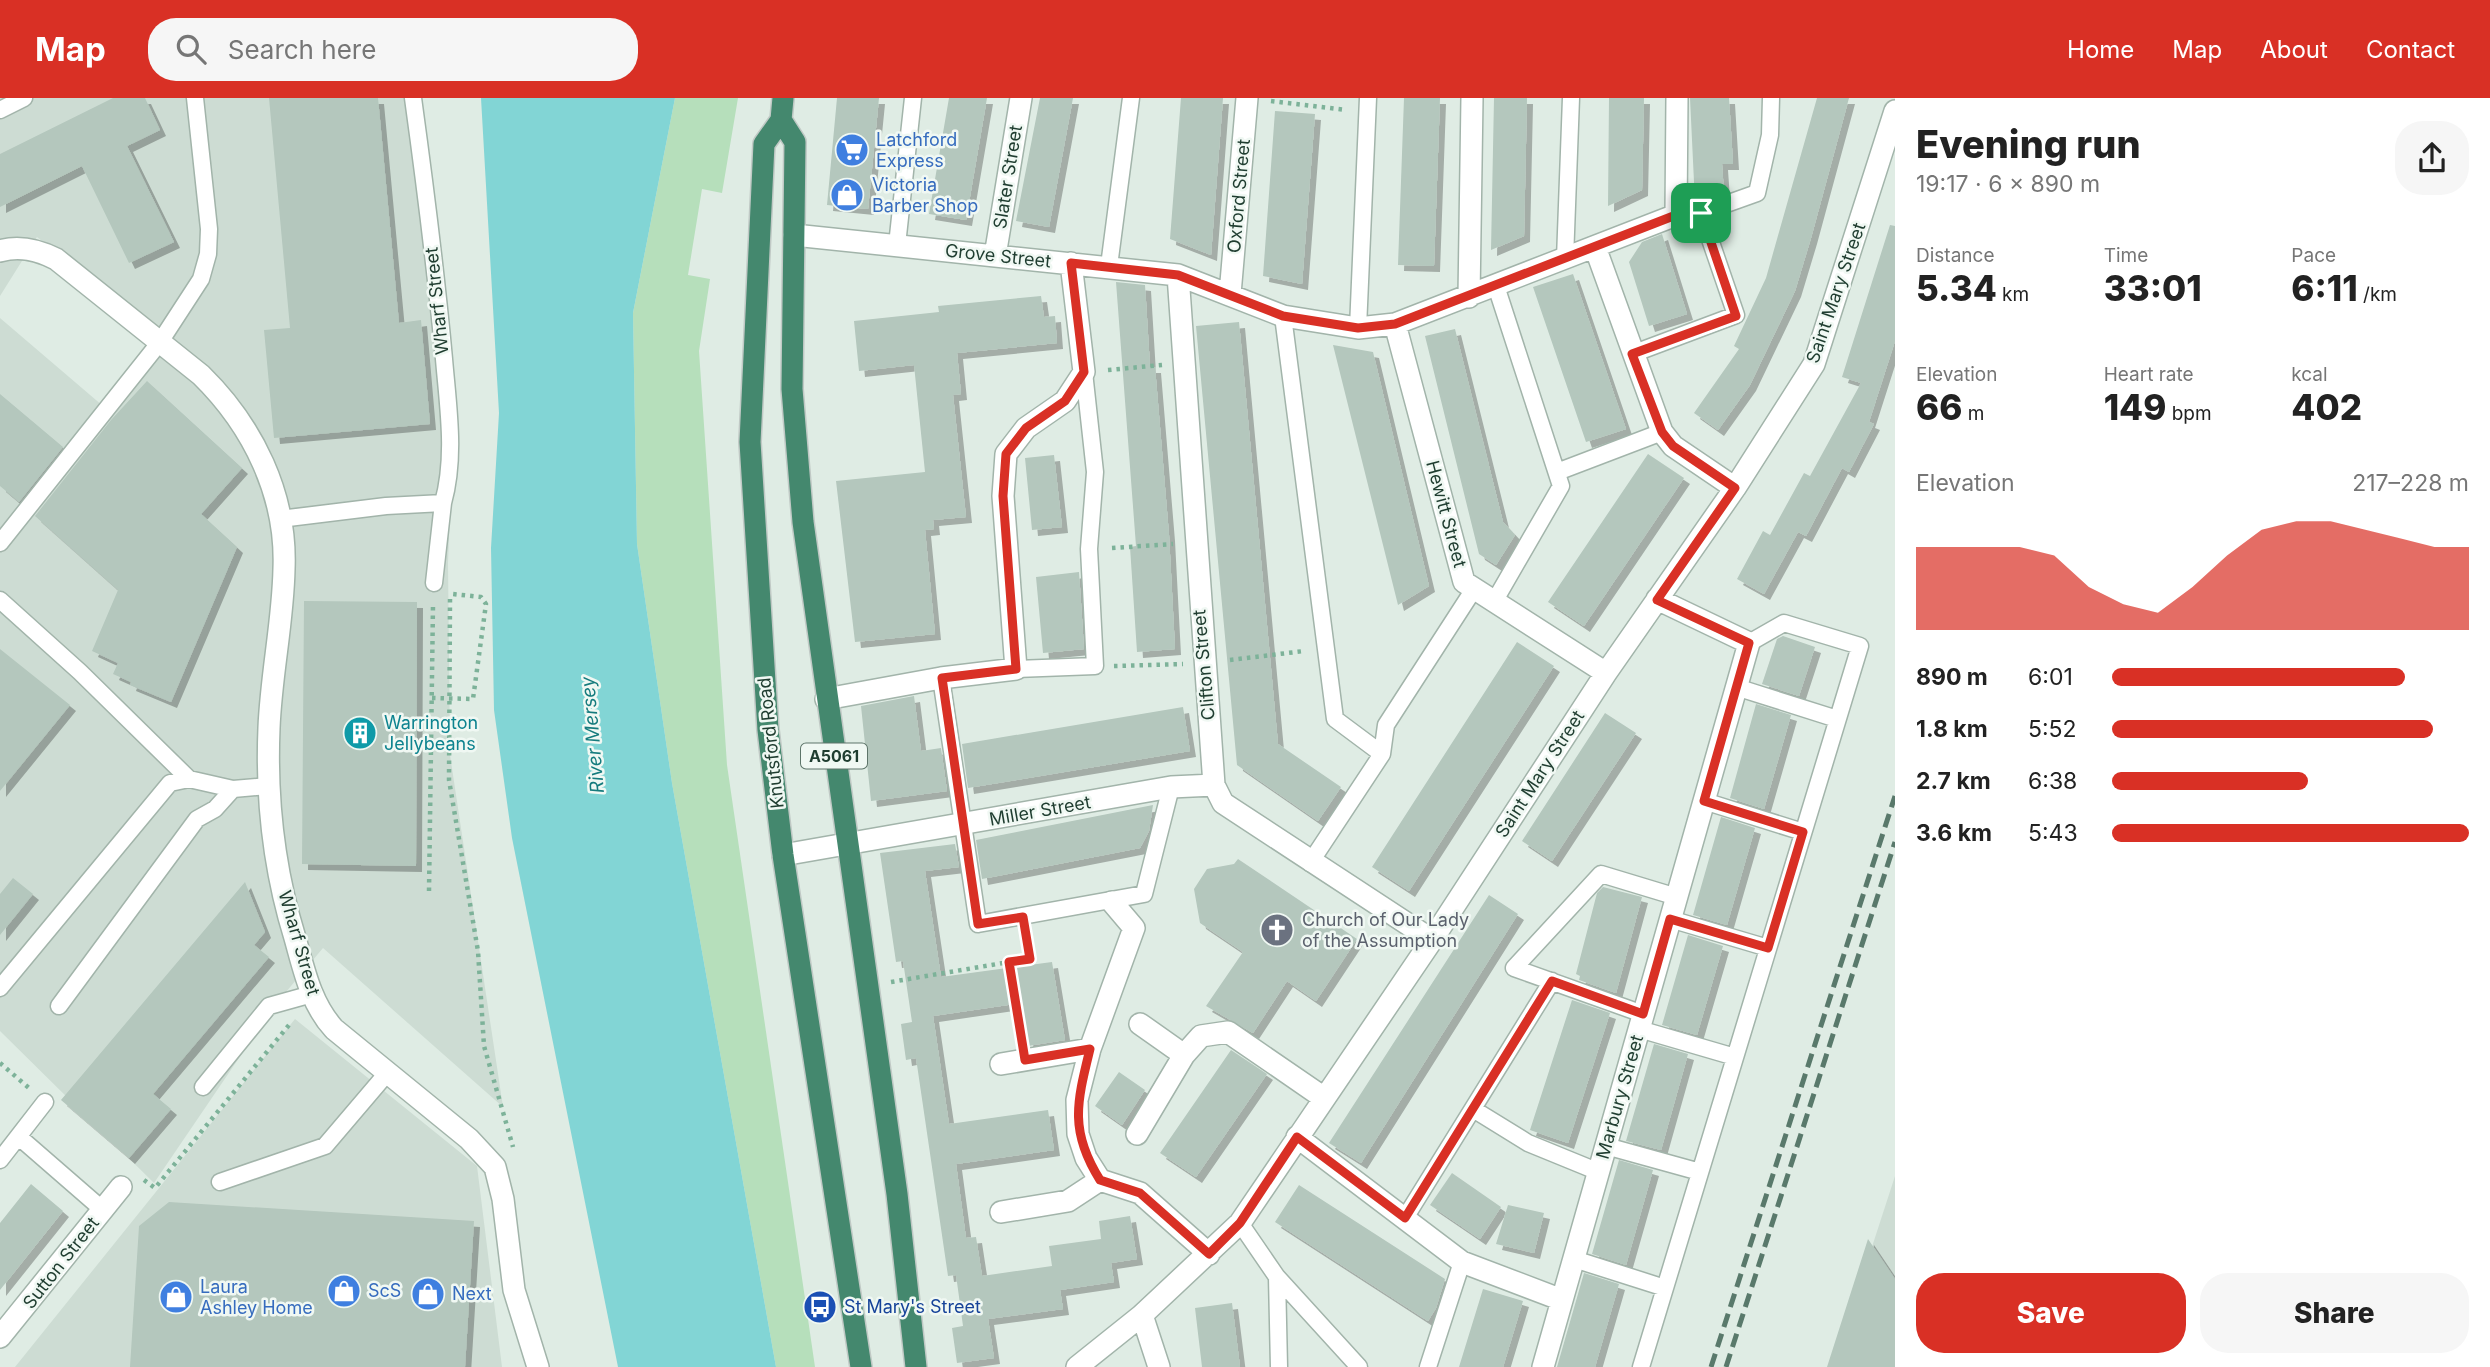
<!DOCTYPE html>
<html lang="en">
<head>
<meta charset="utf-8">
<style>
	:root { --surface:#fff; --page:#f6f6f6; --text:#222; --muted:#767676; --accent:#d93025 }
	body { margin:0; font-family:Inter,sans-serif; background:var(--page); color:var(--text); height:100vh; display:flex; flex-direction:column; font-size:26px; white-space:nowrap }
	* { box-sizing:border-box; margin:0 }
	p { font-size:23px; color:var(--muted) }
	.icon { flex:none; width:38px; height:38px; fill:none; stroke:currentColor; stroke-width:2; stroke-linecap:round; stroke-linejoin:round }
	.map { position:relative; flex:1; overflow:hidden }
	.panel { display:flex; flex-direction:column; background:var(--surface); width:595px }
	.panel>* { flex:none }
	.pin { position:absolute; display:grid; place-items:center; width:60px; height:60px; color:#fff; margin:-30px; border-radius:14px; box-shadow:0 4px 10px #0006 }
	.round { display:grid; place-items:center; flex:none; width:74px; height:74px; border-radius:28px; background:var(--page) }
	.headline { display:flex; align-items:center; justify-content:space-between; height:119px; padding:0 21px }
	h1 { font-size:38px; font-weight:800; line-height:52px }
	.stats { display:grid; grid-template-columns:repeat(3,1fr); gap:10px; height:119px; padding:7px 21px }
	.stats div { display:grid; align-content:center }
	.stats b { font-size:35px; font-weight:800 }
	.stats small { font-size:19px; font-weight:400 }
	.stats p { font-size:19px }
	.chart { height:196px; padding:14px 21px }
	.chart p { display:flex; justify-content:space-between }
	.chart svg { width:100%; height:126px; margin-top:7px; fill:var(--accent); opacity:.7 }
	.button { display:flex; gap:14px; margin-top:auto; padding:14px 21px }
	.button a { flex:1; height:80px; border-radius:28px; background:var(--accent); color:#fff; font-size:28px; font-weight:800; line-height:80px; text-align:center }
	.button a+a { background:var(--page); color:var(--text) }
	ul { padding:0 21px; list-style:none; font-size:23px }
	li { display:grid; grid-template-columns:112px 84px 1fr; align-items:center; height:52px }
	li i { height:18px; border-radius:9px; background:var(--accent) }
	header { display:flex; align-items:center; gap:42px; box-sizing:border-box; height:98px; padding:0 35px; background:var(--accent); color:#fff }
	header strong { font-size:33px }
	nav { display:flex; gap:38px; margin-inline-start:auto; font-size:24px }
	.search { width:490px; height:63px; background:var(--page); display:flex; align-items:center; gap:18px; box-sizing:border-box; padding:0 24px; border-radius:28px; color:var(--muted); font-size:26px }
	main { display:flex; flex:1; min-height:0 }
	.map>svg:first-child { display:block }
	.built { fill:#cddcd3 }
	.green { fill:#b6dfbb }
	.water { fill:#82d5d5 }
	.building { fill:#b4c7bd; filter:url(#shadow) }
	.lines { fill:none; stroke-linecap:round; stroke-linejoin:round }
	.service-casing { stroke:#a2b4aa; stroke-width:19 }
	.minor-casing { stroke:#a2b4aa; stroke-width:24 }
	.trunk-casing { stroke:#c0c9c5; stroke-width:24 }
	.path { stroke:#7db299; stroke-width:4.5; stroke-dasharray:3.5 5; stroke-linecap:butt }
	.service { stroke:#fff; stroke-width:16 }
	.minor { stroke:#fff; stroke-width:21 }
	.trunk { stroke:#44886e; stroke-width:21 }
	.rail { stroke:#59796b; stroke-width:5; stroke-dasharray:14 7; stroke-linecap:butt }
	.route-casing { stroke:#fff; stroke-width:14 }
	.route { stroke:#d93025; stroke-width:9 }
	.labels { text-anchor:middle; stroke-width:5; stroke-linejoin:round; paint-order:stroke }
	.shield { fill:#f0f8f3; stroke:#5e756a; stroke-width:2 }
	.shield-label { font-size:16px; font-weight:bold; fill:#1f3d30 }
	.shop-label { font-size:18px; fill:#366cbe; stroke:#f0f8f3; text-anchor:start }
	.street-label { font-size:18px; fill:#1f3d30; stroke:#f0f8f3 }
	.culture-label { font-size:18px; fill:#0d838f; stroke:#f0f8f3; text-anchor:start }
	.worship-label { font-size:18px; fill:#5b616d; stroke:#f0f8f3; text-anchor:start }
	.transit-label { font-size:18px; fill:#164399; stroke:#f0f8f3; text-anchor:start }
	.water-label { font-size:19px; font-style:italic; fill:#157b7d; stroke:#f0f8f3 }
</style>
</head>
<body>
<header>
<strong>Map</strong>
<div class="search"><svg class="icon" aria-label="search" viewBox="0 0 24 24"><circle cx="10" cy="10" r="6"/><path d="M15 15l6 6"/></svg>Search here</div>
<nav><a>Home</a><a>Map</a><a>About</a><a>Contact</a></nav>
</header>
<main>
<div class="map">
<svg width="1895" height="1269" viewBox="0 0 1895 1269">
	<defs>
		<filter id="shadow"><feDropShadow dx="6" dy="6" stdDeviation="0" flood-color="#0004"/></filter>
	</defs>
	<rect width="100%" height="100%" fill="#dfece4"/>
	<path class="built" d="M 0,0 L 418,0 L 455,284 L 448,465 L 450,657 L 503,1009 L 323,850 L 275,907 L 154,1085 L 0,933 L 0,220 L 110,314 L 159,252 L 212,299 L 235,325 L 253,355 L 267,391 L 277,445 L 262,630 L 262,683 L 231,686 L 193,673 L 164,678 L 1,883 L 0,894 L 12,889 L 173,691 L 189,686 L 234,699 L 275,695 L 276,628 L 292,475 L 286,416 L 277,383 L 265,351 L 226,292 L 37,139 L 0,198 Z
		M 295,921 L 477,1068 L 502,1269 L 15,1269 Z
		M 1895,1078 L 1895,1269 L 1833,1269 Z"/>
	<path class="green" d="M 675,0 L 738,0 L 722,95 L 702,91 L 688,177 L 710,181 L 699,253 L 727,667 L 815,1269 L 776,1269 L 672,685 L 637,446 L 633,215 Z"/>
	<path class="water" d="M 481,0 L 675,0 L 633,215 L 637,446 L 672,685 L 776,1269 L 618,1269 L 512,740 L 494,612 L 491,450 L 499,315 Z"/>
	<path class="building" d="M 113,0 L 145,0 L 160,32 L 127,48 L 174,144 L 129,165 L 82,68 L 0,109 L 0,56 Z
		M 269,0 L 378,0 L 399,225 L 421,222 L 430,326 L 274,340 L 264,232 L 290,230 Z
		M 837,0 L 879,0 L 868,111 L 827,107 Z
		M 949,0 L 987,0 L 966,122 L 929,116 Z
		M 1040,0 L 1073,0 L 1049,129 L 1016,123 Z
		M 1181,0 L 1223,0 L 1211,157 L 1170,141 Z
		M 1404,0 L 1440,0 L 1434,168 L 1398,167 Z
		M 1494,0 L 1527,0 L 1524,138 L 1491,152 Z
		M 1609,0 L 1644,0 L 1642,92 L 1608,108 Z
		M 1690,0 L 1729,0 L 1733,66 L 1722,66 L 1724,95 L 1695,105 Z
		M 1817,0 L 1849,0 L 1811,140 L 1795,193 L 1750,287 L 1718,332 L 1694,315 L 1739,251 L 1734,248 L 1766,180 Z
		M 1275,13 L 1315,16 L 1302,186 L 1263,178 Z
		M 1890,127 L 1895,128 L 1895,243 L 1869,324 L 1874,326 L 1849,374 L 1842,370 L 1806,438 L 1798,434 L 1764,496 L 1737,481 L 1763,433 L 1770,437 L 1804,375 L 1810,378 L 1861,285 L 1842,279 Z
		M 1662,136 L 1687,216 L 1649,228 L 1629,164 L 1642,144 Z
		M 1573,176 L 1626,331 L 1586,344 L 1533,189 Z
		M 1116,184 L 1145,187 L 1150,269 L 1155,269 L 1169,437 L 1175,551 L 1137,554 L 1130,449 L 1136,448 Z
		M 1041,198 L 1044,219 L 1055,218 L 1057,245 L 957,255 L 961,296 L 953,297 L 966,419 L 933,422 L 934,431 L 925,432 L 935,536 L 855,544 L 836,383 L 925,374 L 914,267 L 859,273 L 854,223 L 939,214 L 938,208 Z
		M 1239,224 L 1278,646 L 1341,689 L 1318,723 L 1237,667 L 1196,228 Z
		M 1455,231 L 1503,424 L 1515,437 L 1496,467 L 1479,456 L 1425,238 Z
		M 1333,247 L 1373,254 L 1429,488 L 1398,507 Z
		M 147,283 L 242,370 L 201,416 L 237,449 L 171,604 L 130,587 L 131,584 L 113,576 L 118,565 L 92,553 L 118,492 L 35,418 L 111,322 Z
		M 0,296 L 63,349 L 19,404 L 0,388 Z
		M 1648,356 L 1684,380 L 1584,528 L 1548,504 Z
		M 1054,357 L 1062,429 L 1032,432 L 1025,360 Z
		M 1079,474 L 1084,551 L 1043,555 L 1036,479 Z
		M 304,503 L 417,504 L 416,768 L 302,766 Z
		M 1783,538 L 1815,549 L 1799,598 L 1762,586 L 1777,541 Z
		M 1517,544 L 1554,568 L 1409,793 L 1372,769 Z
		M 0,551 L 70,607 L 0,693 Z
		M 914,598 L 921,653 L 941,650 L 947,693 L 871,703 L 861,608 Z
		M 1756,606 L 1791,617 L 1764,711 L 1730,700 Z
		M 1183,609 L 1190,653 L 968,690 L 962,646 Z
		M 1605,615 L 1636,635 L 1552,763 L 1522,743 Z
		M 1153,707 L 1149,733 L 1140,750 L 982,781 L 976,742 Z
		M 1721,719 L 1755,730 L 1727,827 L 1693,817 Z
		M 955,746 L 959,769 L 925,773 L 941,879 L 1052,864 L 1065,942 L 1028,948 L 1021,905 L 933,918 L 949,1026 L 1048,1012 L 1054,1052 L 956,1066 L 966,1140 L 976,1139 L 982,1178 L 1052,1168 L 1049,1148 L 1101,1141 L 1099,1123 L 1130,1118 L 1137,1161 L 1111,1165 L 1114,1184 L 1060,1192 L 1063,1211 L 988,1221 L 994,1260 L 957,1265 L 952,1230 L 963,1228 L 956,1177 L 948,1178 L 916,960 L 906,962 L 901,926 L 912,924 L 903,863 L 896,864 L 880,755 Z
		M 1238,761 L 1357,841 L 1316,903 L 1287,883 L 1253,935 L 1206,908 L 1243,854 L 1200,825 L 1194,791 L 1207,771 L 1234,766 Z
		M 13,780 L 33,796 L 0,837 L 0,796 Z
		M 245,784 L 265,834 L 254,847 L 269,859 L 153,996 L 171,1011 L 129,1060 L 61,1002 Z
		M 1603,789 L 1642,799 L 1616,895 L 1579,882 L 1580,878 L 1576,876 L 1597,795 Z
		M 1489,797 L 1518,816 L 1361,1065 L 1329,1045 Z
		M 1688,837 L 1723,848 L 1697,937 L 1662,927 Z
		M 1572,902 L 1610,915 L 1568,1045 L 1530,1032 Z
		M 1654,946 L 1688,956 L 1661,1052 L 1626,1043 Z
		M 1231,952 L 1267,976 L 1196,1079 L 1160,1055 Z
		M 1119,974 L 1145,992 L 1122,1027 L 1095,1008 Z
		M 1619,1062 L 1653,1072 L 1626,1167 L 1592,1156 Z
		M 1452,1075 L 1501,1109 L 1480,1141 L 1430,1107 Z
		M 31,1086 L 63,1113 L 0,1192 L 0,1125 Z
		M 1299,1087 L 1445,1181 L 1436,1210 L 1428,1223 L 1275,1124 Z
		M 169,1104 L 474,1123 L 465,1269 L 130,1269 L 139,1128 Z
		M 1508,1107 L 1544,1115 L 1534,1155 L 1496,1146 Z
		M 1868,1141 L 1895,1181 L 1895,1269 L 1827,1269 Z
		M 1584,1175 L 1619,1186 L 1595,1269 L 1557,1269 Z
		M 1483,1191 L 1523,1203 L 1503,1269 L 1459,1269 Z
		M 1232,1205 L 1240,1269 L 1202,1269 L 1195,1210 Z"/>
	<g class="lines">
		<defs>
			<path id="service" d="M 413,0 C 425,87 436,174 444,261 C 448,309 456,358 443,405
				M 0,12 L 24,0
				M 1676,117 L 1701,115 L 1757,95 L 1770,37 L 1771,0
				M 897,147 L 913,0
				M 1565,161 L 1571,0
				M 1109,168 L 1131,0
				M 1283,218 L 1335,621 L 1382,656
				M 1358,230 L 1368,0
				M 1632,256 L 1736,217 L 1701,115
				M 1557,374 L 1662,334
				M 280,421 L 386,408 L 443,405 L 434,485
				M 0,445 L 160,244 L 201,181 L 208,156 L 209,131 L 195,0
				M 0,502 L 80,574 L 189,681
				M 1494,504 L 1561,388 L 1496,188
				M 1016,571 L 1095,568 L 1089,451 L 1095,374 L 1084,274
				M 941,580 L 978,826 L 1144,796 L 1171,689
				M 1736,589 L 1837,621
				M 1704,703 L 1803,734
				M 1310,765 L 1382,656 L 1386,627 L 1474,491
				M 1670,821 L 1768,850
				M 0,890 L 170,685 L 189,681 L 233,691
				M 59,908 L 197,721 L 215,711 L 233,691 L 268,688
				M 1643,916 L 1514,870 L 1601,776 L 1677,799
				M 1639,931 L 1735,959
				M 203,989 L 269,908 L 312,896
				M 1473,1011 L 1528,1045 L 1599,1074
				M 19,1039 L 103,1112
				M 1606,1048 L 1700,1074
				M 0,1062 L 45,1004
				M 220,1084 L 325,1048 L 388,974
				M 1405,1120 L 1552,883
				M 1240,1125 L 1277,1179 L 1359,1269
				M 1574,1161 L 1665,1190
				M 1277,1179 L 1279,1269
				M 1428,1269 L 1462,1164
				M 1641,1269 L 1860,548 L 1784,525 L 1749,545"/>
			<path id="minor" d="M 794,137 L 1178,177 L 1283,218 L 1358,230 L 1395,226 L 1676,117 L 1677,0
				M 1595,149 L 1662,334 L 1673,348 L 1735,390
				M 0,153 C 20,147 38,152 56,161 L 201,277 C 253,328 287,397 284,471 C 283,524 271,577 269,630 C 266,701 274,772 295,840 C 304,872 311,906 334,931 L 469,1041 L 495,1069 L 503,1101 L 514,1192 L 538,1269
				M 995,158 L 1021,0
				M 1178,177 L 1214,687 L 1223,705 L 1432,842
				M 1230,196 L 1247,0
				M 1469,199 L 1472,0
				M 1395,226 L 1464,484 L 1606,575
				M 826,601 L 941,580 L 1016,571 L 1003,398 L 1006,356 L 1026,330 L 1065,303 L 1084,274 L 1071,165
				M 783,757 L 1171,689 L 1214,687
				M 1112,804 L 1134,830 L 1090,951 L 1077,1002 L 1078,1036 L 1086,1060 L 1100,1082 L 1140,1095 L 1209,1156
				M 1140,926 L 1184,957
				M 1001,966 L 1090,951
				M 1137,1036 L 1184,957 L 1201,938 L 1228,934 L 1324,1000
				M 1297,1039 L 1462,1164 L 1562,1202
				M 1001,1114 L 1068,1103 L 1100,1082
				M 1142,1217 L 1159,1269
				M 0,1239 L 121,1089
				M 1077,1269 L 1142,1217 L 1240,1125 L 1432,842 L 1606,575 L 1735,390 L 1814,266 L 1895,13
				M 1543,1269 L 1749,545 L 1657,501"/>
			<path id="trunk" d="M 783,0 L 781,22 L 764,46 L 750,344 L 768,632 L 783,757 L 861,1269
				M 781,22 L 795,44 L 792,291 L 803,424 L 897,1096 L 916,1269"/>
		</defs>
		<use href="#service" class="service-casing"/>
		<use href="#minor" class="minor-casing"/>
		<use href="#trunk" class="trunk-casing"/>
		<path class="path" d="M 1271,3 L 1346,12
			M 1108,272 L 1162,267
			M 1112,450 L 1173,446
			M 450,501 L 449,682 L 478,853 L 484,948 L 513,1049
			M 1230,562 L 1304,553
			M 1114,568 L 1183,566
			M 432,600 L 473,601 L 486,506 L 481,499 L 453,496
			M 429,793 L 433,507
			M 891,884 L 1009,864
			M 1022,940 L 1009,864 L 1030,861 L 1026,838
			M 0,965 L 29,990
			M 144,1082 L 155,1090 L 289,927"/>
		<use href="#service" class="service"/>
		<use href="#minor" class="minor"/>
		<use href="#trunk" class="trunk"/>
		<path class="rail" d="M 1711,1269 L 1895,698
			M 1726,1269 L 1895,744"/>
	</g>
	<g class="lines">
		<defs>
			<path id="route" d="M 1701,115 L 1736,218 L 1632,256 L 1662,334 L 1673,348 L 1735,390 L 1657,502 L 1749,545 L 1704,703 L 1803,734 L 1768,850 L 1670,821 L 1643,916 L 1552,883 L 1405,1120 L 1297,1039 L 1240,1125 L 1209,1156 L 1140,1095 L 1100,1082 C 1069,1033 1077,1004 1090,951 L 1025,962 L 1009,864 L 1030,861 L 1023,819 L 978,826 L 942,580 L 1016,571 L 1003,398 L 1006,356 L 1026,330 L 1065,303 L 1084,274 L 1071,165 L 1178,177 L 1283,218 L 1358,230 L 1395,226 L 1676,117 Z"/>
		</defs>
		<use href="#route" class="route-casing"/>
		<use href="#route" class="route"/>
	</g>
	<defs>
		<symbol id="supermarket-disc" viewBox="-11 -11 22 22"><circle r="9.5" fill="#3f7fe0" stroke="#f0f8f3"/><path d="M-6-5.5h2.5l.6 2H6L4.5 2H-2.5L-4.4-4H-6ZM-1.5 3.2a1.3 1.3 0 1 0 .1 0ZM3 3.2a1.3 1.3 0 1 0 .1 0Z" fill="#fff"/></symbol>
		<symbol id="shop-disc" viewBox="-11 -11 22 22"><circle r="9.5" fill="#3f7fe0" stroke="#f0f8f3"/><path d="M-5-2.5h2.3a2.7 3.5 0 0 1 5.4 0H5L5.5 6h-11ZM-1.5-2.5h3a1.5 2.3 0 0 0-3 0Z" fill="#fff"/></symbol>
		<symbol id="building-disc" viewBox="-11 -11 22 22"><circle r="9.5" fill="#0f9aa8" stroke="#f0f8f3"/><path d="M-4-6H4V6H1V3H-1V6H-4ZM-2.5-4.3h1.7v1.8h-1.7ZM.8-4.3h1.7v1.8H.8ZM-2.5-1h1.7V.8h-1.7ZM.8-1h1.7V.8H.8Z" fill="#fff"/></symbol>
		<symbol id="church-disc" viewBox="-11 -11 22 22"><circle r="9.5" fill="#6b7280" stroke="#f0f8f3"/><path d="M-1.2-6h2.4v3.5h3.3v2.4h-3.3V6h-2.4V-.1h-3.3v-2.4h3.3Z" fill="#fff"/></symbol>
		<symbol id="bus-disc" viewBox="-11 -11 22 22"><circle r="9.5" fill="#1a4fb4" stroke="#f0f8f3"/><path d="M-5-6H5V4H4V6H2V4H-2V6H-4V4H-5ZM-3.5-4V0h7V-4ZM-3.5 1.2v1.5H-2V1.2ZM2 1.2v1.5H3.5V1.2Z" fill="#fff"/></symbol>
	</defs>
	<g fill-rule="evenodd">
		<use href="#supermarket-disc" x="833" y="33" width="38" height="38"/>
		<use href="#shop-disc" x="828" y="78" width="38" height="38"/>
		<use href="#building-disc" x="341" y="616" width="38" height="38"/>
		<use href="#church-disc" x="1258" y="813" width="38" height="38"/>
		<use href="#shop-disc" x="325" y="1174" width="38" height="38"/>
		<use href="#shop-disc" x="409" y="1177" width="38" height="38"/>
		<use href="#shop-disc" x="157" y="1180" width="38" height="38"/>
		<use href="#bus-disc" x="801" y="1190" width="38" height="38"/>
	</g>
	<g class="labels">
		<rect class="shield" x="801" y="645.5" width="66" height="25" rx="5"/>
		<g class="shield-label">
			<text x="834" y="664">A5061</text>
		</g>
		<g class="shop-label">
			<text x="876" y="48">Latchford<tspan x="876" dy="21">Express</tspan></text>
			<text x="872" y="93">Victoria<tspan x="872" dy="21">Barber Shop</tspan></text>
			<text x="200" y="1195">Laura<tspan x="200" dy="21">Ashley Home</tspan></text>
			<text x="368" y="1199">ScS</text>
			<text x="452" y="1202">Next</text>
		</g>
		<g class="street-label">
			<text transform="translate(1008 79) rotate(-81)" y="6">Slater Street</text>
			<text transform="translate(1239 98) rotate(-85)" y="6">Oxford Street</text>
			<text transform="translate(998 158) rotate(6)" y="6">Grove Street</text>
			<text transform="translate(1836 195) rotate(-71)" y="6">Saint Mary Street</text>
			<text transform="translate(437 203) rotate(-96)" y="6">Wharf Street</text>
			<text transform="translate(1446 416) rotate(75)" y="6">Hewitt Street</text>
			<text transform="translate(1204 567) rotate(-95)" y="6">Clifton Street</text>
			<text transform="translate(771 645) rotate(-96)" y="6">Knutsford Road</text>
			<text transform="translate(1540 676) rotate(-57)" y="6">Saint Mary Street</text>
			<text transform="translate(1040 713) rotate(-10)" y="6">Miller Street</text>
			<text transform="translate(299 845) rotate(74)" y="6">Wharf Street</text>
			<text transform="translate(1620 999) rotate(-74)" y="6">Marbury Street</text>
			<text transform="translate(61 1165) rotate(-52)" y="6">Sutton Street</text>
		</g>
		<g class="culture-label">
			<text x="384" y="631">Warrington<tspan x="384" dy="21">Jellybeans</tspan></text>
		</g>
		<g class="worship-label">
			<text x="1302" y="828">Church of Our Lady<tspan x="1302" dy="21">of the Assumption</tspan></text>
		</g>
		<g class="transit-label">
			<text x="844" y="1215">St Mary's Street</text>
		</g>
		<g class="water-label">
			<text transform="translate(592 637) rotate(-95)" y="7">River Mersey</text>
		</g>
	</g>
</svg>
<div class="pin" style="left:1701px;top:115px;background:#1e9e55"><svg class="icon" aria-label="arrive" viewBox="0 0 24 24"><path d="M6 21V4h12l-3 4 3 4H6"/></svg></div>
</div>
<section class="panel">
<div class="headline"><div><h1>Evening run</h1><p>19:17 · 6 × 890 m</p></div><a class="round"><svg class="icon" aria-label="share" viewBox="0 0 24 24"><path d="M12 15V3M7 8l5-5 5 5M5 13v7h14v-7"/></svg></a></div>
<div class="stats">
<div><p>Distance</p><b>5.34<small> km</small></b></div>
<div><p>Time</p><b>33:01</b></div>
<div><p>Pace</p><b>6:11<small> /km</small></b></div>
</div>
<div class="stats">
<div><p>Elevation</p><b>66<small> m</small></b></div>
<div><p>Heart rate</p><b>149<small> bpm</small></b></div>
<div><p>kcal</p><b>402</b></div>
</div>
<div class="chart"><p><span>Elevation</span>217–228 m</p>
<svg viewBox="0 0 160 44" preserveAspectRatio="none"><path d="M0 44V15L10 15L20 15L30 15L40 18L50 29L60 35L70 38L80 29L90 18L100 9L110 6L120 6L130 9L140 12L150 15L160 15V44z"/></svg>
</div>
<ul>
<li><b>890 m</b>6:01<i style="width:82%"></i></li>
<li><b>1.8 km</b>5:52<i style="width:90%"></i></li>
<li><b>2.7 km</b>6:38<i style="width:55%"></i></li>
<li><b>3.6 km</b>5:43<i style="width:100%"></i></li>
</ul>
<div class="button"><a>Save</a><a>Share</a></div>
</section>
</main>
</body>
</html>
